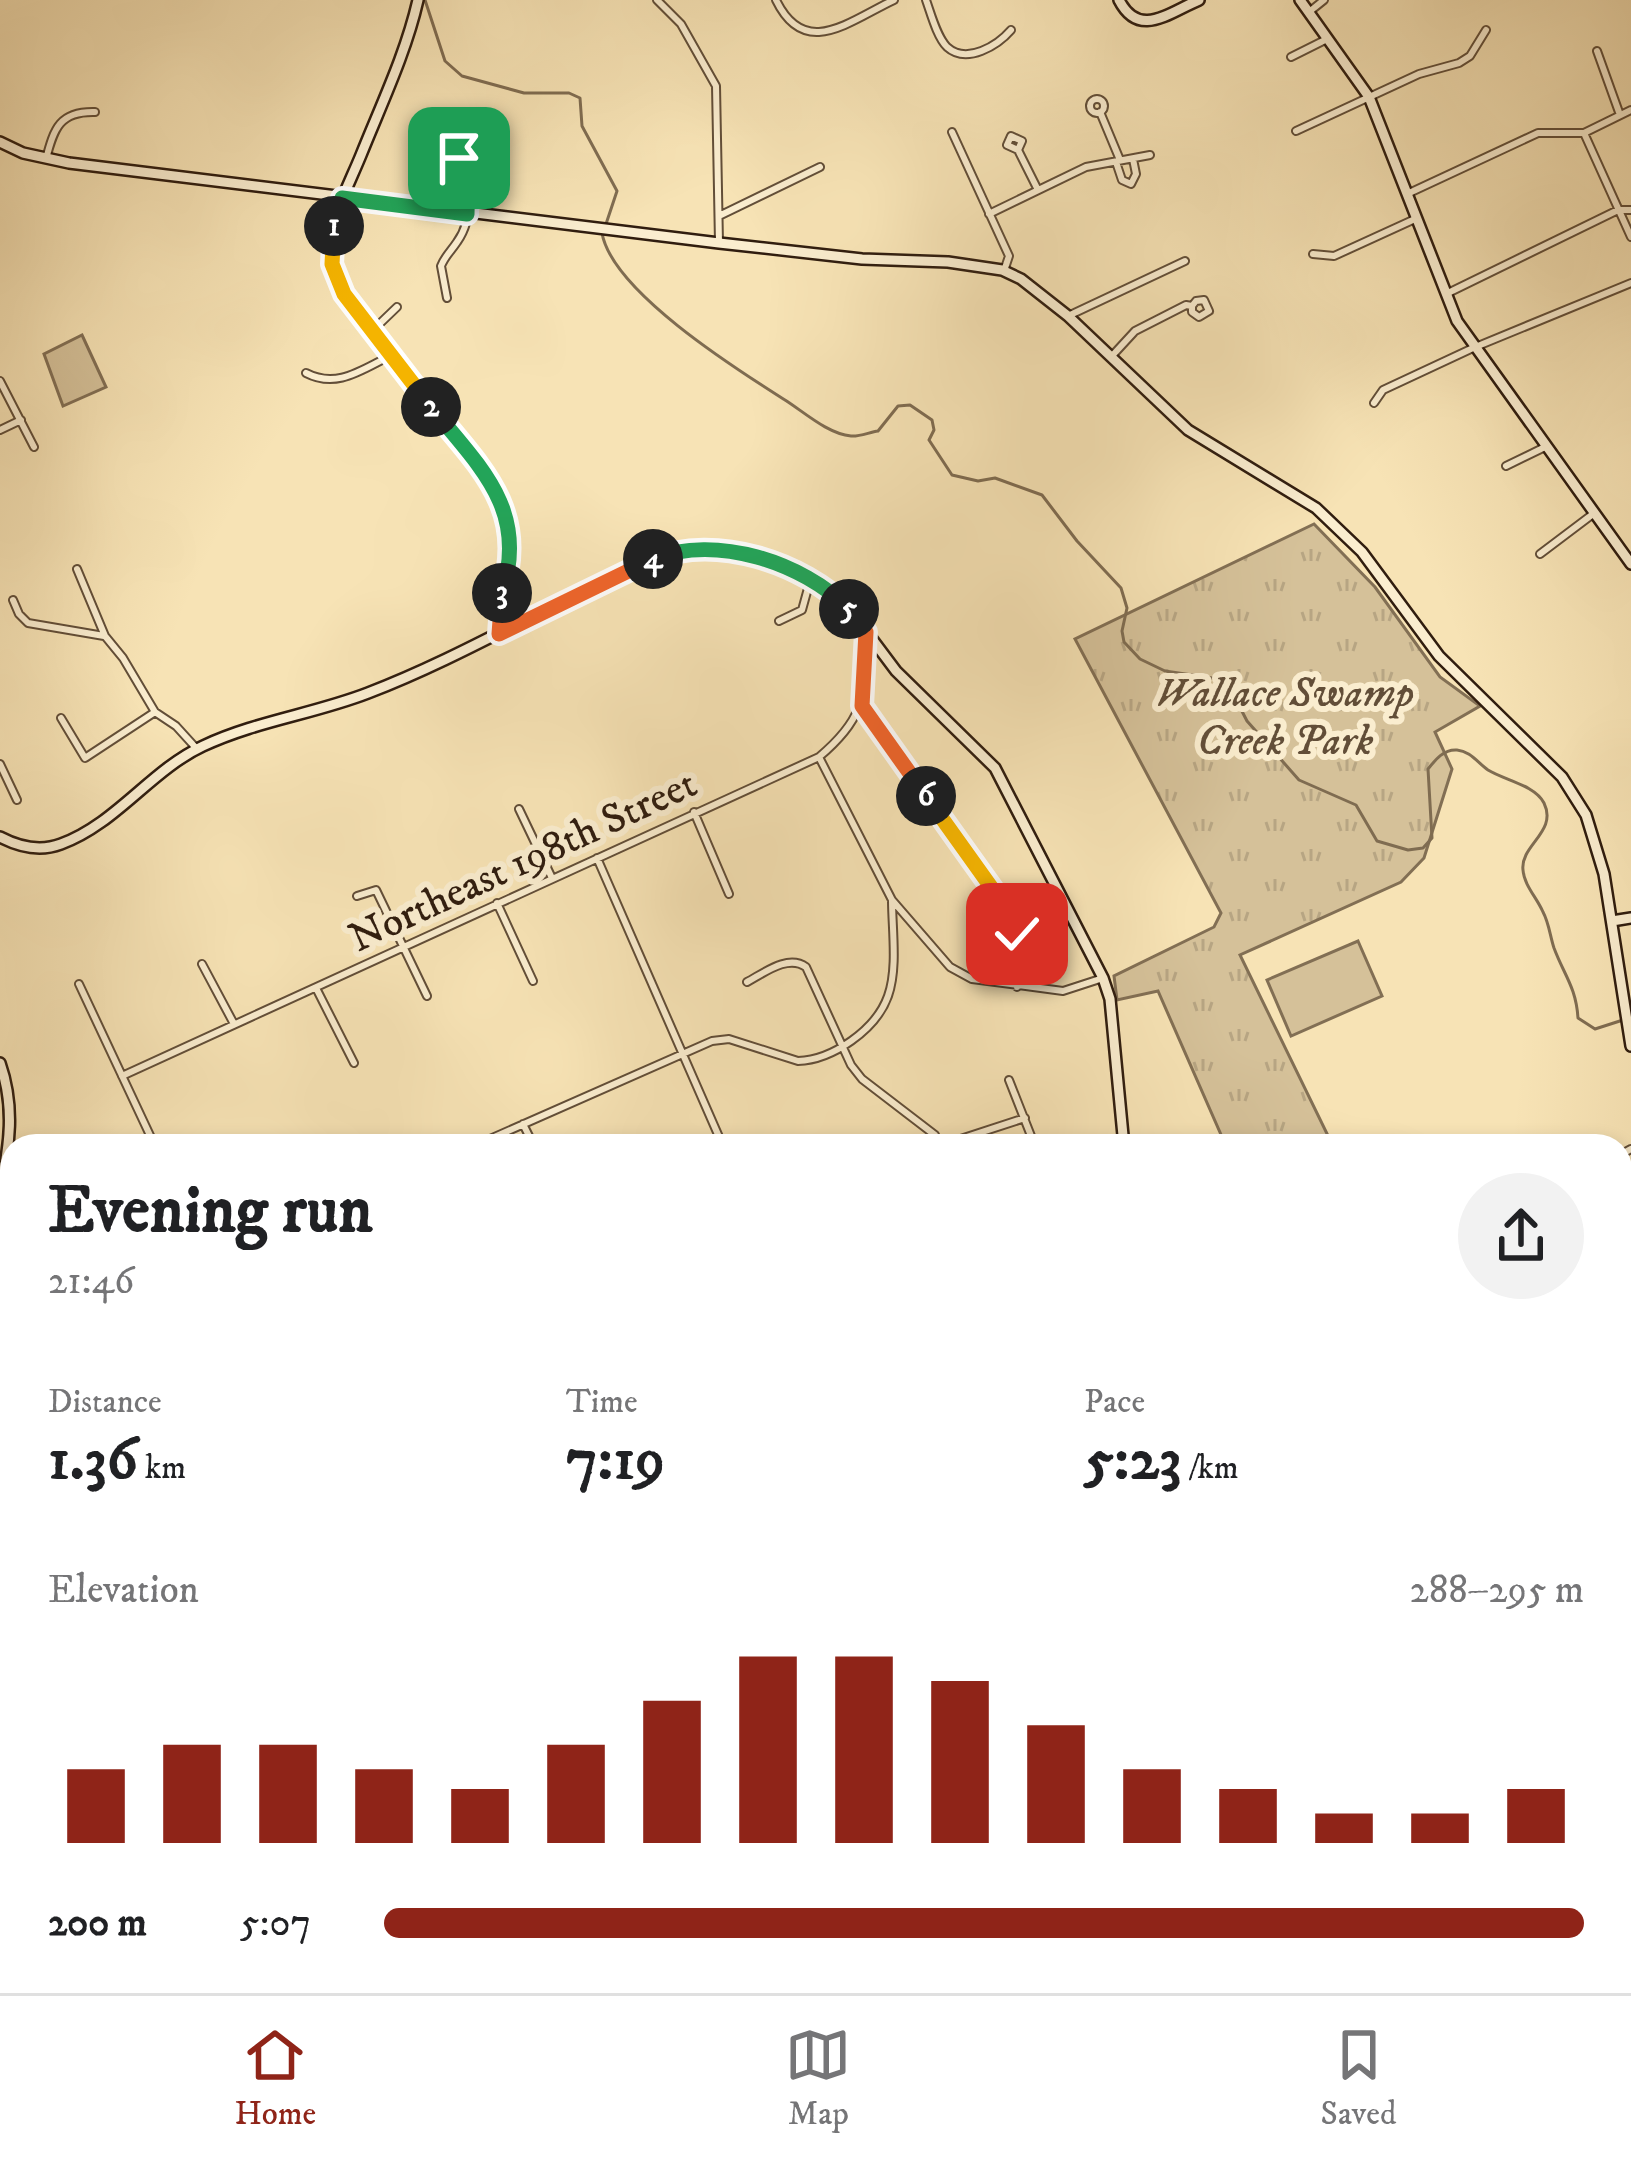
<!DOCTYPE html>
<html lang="en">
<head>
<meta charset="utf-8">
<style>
	:root { --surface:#fff; --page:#f2f2f2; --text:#202124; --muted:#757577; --line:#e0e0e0; --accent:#8f2418 }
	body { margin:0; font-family:"IM FELL DW Pica",serif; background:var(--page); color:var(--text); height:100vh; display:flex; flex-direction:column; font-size:45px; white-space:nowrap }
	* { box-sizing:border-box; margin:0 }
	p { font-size:39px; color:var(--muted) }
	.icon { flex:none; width:66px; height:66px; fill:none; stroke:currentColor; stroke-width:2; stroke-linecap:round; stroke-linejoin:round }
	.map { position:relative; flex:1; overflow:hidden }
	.details { position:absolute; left:0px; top:1134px; width:1632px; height:861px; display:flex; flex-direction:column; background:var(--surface); border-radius:36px 36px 0 0; box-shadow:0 6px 18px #0003 }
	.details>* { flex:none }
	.pin { position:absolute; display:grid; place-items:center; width:102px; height:102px; color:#fff; margin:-51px; border-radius:24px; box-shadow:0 6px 18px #0006 }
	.km { position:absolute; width:60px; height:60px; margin:-30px; border-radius:50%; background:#222; color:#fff; font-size:33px; line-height:60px; text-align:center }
	.round { display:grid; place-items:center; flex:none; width:126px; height:126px; border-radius:63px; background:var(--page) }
	.head { display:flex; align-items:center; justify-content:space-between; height:204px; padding:0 48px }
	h1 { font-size:66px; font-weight:700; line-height:90px }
	.stats { display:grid; grid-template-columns:repeat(3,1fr); gap:18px; height:204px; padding:12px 48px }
	.stats div { display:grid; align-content:center }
	.stats b { font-size:60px; font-weight:700 }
	.stats small { font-size:33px; font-weight:400 }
	.stats p { font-size:33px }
	.chart { height:336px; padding:24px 48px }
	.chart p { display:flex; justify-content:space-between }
	.chart svg { width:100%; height:216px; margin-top:12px; stroke:var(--accent); stroke-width:6 }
	ul { padding:0 48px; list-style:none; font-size:39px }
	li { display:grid; grid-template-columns:192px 144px 1fr; align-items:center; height:90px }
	li i { height:30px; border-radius:15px; background:var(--accent) }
	.tab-bar { display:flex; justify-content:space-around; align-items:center; height:168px; border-top:3px solid var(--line); background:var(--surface); font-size:33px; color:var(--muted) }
	.tab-bar a { display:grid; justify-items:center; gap:6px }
	.tab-bar .current { color:var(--accent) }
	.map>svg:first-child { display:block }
	.grass { fill:url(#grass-tufts); stroke:#826f54; stroke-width:3 }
	.pitch { fill:#d5c199; stroke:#826f54; stroke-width:3 }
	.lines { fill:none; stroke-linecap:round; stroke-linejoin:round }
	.stream { stroke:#7f6c51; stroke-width:3 }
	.street-casing { stroke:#624e38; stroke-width:10 }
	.secondary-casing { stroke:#301d0f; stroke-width:14 }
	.street { stroke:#faedcf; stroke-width:6 }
	.secondary { stroke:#faedcf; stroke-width:9 }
	.split-1-casing { stroke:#fff; stroke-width:24 }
	.split-2-casing { stroke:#fff; stroke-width:24 }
	.split-3-casing { stroke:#fff; stroke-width:24 }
	.split-4-casing { stroke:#fff; stroke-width:24 }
	.split-5-casing { stroke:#fff; stroke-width:24 }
	.split-6-casing { stroke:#fff; stroke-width:24 }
	.split-7-casing { stroke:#fff; stroke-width:24 }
	.split-1 { stroke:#22a559; stroke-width:15 }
	.split-2 { stroke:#f5b400; stroke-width:15 }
	.split-3 { stroke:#22a559; stroke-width:15 }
	.split-4 { stroke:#f0652b; stroke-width:15 }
	.split-5 { stroke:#22a559; stroke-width:15 }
	.split-6 { stroke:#f0652b; stroke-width:15 }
	.split-7 { stroke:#f5b400; stroke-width:15 }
	.labels { text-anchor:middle; stroke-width:12; stroke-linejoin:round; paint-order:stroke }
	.park-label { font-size:42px; font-style:italic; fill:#624e38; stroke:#faedcf }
	.street-label { font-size:42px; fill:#301d0f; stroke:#faedcf }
</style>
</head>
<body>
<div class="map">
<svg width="1631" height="1993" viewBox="0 0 1631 1993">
	<defs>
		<pattern id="grass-tufts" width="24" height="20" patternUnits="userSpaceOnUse" patternTransform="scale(3)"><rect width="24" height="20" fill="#d5c199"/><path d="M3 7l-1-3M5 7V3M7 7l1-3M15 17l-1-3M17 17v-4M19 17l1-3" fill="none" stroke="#b7a583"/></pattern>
	</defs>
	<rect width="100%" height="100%" fill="#f7e3b5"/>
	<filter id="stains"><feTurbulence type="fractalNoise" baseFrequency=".00167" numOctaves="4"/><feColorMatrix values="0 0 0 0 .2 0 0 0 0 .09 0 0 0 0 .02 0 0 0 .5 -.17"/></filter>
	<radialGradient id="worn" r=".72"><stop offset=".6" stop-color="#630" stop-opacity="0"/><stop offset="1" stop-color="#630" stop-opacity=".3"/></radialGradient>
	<path class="grass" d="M 1314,524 L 1375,587 L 1440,677 L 1480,706 L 1435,732 L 1452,769 L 1424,858 L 1401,882 L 1240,955 L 1333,1146 L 1226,1146 L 1158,991 L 1117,1000 L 1114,976 L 1214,927 L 1221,913 L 1075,639 Z"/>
	<path class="pitch" d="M 82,335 L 106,387 L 63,406 L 44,354 Z
		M 1358,941 L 1382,996 L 1291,1036 L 1267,980 Z"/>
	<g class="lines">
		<path class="stream" d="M 425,0 L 445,61 L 462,76 L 524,93 L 569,93 L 580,98 L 582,126 L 617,191 L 606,224
			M 602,233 C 612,291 736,369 785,400 C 804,412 828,434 851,436 C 859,437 870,432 878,431 L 898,406 L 910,405 L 932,420 L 934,430 L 929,440 L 952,475 L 978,481 L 995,478 L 1042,495 L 1077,541 L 1121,588 L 1127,608 L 1122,631 L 1124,642 L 1140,659 L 1165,671 L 1219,679 L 1230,688 L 1247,721 L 1299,780 L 1356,805 L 1377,841 L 1408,850 L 1423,848 L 1432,838 L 1428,769 C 1436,759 1444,749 1457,750 C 1470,751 1478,763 1488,770 C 1504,780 1535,785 1544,803 C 1558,832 1520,845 1523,870 C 1524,885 1537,898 1543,912 C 1549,923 1550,936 1554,948 C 1564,975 1576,987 1578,1018 L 1595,1029 L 1623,1020
			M 1620,1392 L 1631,1402"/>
		<defs>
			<path id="street" d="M 657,0 L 681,24 L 716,86 L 719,243
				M 776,0 C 805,60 849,21 894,0
				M 926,0 C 931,14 937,37 947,47 C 967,65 998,45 1011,30
				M 1309,12 L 1324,0
				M 1597,51 L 1620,115
				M 1291,57 L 1327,39
				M1090 106a7 7 0 1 1 14 0a7 7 0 1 1-14 0Z
				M 1100,112 L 1120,160
				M 1296,131 L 1419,74 L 1459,63 L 1470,56 L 1486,30
				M 952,132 L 1009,256 L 1004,271
				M 1584,133 L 1631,237
				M 422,146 L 453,153 C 474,172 474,218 457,242 C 451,251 445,256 441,266 L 447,298
				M 1018,150 L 1022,141 L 1011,136 L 1007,145 L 1018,150 L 1038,190
				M 46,159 C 54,128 60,111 95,112
				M 1116,162 L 1122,180 L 1131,184 L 1136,174 L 1133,159
				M 1407,194 L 1538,133 L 1584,133 L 1631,110
				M 989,214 L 1086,167 L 1150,155
				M 721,215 L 820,167
				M 1313,254 L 1334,256 L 1415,219
				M 1448,293 L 1618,210 L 1631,210
				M 1068,316 L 1185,261
				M 371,332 L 397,307
				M 1111,357 L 1135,331 L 1186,305 L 1192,306 L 1192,312 L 1199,317 L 1209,311 L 1204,300 L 1196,301 L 1192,306
				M 306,373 C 337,389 361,370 390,356
				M 0,381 L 34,447
				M 1374,403 L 1383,390 L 1473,348 L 1631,283
				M 0,430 L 21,420
				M 1506,466 L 1545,447
				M 1540,554 L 1593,514
				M 77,569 L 105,636 L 123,658 L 155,712 L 176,726 L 196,748
				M 13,600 L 19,614 L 28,623 L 104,636
				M 779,621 L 802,610 L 810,581
				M 862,706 L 1011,917 L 1017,934 L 1017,987
				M 61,718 L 85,758 L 155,712
				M 819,757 L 892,900 L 950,967 L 972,979 L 1063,991 L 1103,978
				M 0,764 L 17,800
				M 519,809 L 551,876
				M 694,812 L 729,894
				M 597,858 L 723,1146
				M 357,896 L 376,890 L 427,996
				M 497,903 L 533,981
				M 202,964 L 234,1024
				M 747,982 C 764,973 788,954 806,967 L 851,1065 L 862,1079 L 935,1135 L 939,1146
				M 79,984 L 155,1146
				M 316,988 L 354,1063
				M 122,1076 L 819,757 C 870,714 863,693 866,632
				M 1009,1080 L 1035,1146
				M 523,1124 L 534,1146
				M 474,1146 L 712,1041 L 729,1039 L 798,1061 C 832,1060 876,1030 888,996 C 898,968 892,929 892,900
				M 939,1146 L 1025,1118
				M 1620,1155 L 1631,1149
				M 1620,1225 L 1631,1220
				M 0,1268 L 12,1265
				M 0,1438 L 12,1432
				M 1620,1496 L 1631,1507
				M 0,1537 L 12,1535
				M 1620,1571 L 1631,1584
				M 1620,1656 L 1631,1650
				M 1620,1684 L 1631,1679
				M 45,1983 L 50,1993
				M 246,1983 L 265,1993
				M 536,1983 L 541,1993
				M 678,1983 L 683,1993
				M 808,1983 L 813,1993
				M 1151,1983 L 1154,1993
				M 294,1993 L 310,1986
				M 933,1993 L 955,1983
				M 1090,1993 L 1112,1983"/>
			<path id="secondary" d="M 418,0 C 406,53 381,105 361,155 C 348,187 331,216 331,251 C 331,328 482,434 507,517 C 519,559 496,593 499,634
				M 1119,0 C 1139,39 1168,13 1199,0
				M 1300,0 L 1369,97 L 1457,321 L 1631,564
				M 0,142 L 23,153 L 69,163 L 719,243 L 862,259 L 948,262 L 1002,270 L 1021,279 L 1068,316 L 1188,430 L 1316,508 L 1362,552 L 1439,656 L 1562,777 L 1586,815 L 1604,874 L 1631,1046
				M 0,837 C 19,847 40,852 61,844 C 116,824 151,770 203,746 C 256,721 314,714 368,693 C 470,654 564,594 665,554 L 708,548 L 769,563 L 811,579 L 848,607 L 896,671 L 995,768 L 1103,978 L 1110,999 L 1124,1146
				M 1612,921 L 1631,918
				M 0,1063 C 15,1106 10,1146 0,1189
				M 0,1620 L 12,1646
				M 0,1725 L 12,1720
				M 1620,1871 L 1631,1869
				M 0,1959 L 12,1954
				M 170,1983 L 172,1993
				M 1460,1983 L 1464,1993"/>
		</defs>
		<use href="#street" class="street-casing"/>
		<use href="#secondary" class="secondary-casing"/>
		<use href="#street" class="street"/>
		<use href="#secondary" class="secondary"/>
	</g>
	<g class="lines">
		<defs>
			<path id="split-1" d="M 334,226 L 342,198 L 467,214 L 468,173 L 459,158"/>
			<path id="split-2" d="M 334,226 L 332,264 L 344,294 L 431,407"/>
			<path id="split-3" d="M 431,407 C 480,467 529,510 502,593"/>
			<path id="split-4" d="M 502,593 L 499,634 L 653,559"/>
			<path id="split-5" d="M 653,559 C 716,534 802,562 849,609"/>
			<path id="split-6" d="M 849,609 L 866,632 L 862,706 L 926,796"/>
			<path id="split-7" d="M 926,796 L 1001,901 L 1017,934"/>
		</defs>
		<use href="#split-1" class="split-1-casing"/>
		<use href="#split-2" class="split-2-casing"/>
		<use href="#split-3" class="split-3-casing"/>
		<use href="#split-4" class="split-4-casing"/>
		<use href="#split-5" class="split-5-casing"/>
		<use href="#split-6" class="split-6-casing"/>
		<use href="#split-7" class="split-7-casing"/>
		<use href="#split-1" class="split-1"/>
		<use href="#split-2" class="split-2"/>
		<use href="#split-3" class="split-3"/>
		<use href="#split-4" class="split-4"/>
		<use href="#split-5" class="split-5"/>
		<use href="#split-6" class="split-6"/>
		<use href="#split-7" class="split-7"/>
	</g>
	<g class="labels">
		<g class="park-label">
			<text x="1285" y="706">Wallace Swamp<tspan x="1285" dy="48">Creek Park</tspan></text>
		</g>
		<g class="street-label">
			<text transform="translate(522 859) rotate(-25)" y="15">Northeast 198th Street</text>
		</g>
	</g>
	<rect width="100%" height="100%" filter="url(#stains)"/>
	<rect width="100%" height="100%" fill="url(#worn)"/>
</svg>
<div class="pin" style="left:459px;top:158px;background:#1e9e55"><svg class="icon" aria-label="arrive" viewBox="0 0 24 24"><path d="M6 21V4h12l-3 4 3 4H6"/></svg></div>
<div class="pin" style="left:1017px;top:934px;background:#d93025"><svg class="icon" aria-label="check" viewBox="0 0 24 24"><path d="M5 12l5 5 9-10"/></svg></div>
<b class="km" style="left:334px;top:226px">1</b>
<b class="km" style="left:431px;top:407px">2</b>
<b class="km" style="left:502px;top:593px">3</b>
<b class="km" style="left:653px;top:559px">4</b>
<b class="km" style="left:849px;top:609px">5</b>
<b class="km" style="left:926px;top:796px">6</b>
<section class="details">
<div class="head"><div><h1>Evening run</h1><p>21:46</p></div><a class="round"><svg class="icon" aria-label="share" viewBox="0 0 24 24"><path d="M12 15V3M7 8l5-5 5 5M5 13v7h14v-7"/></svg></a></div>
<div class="stats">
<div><p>Distance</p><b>1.36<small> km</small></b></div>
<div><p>Time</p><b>7:19</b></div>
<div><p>Pace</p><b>5:23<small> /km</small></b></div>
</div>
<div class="chart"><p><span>Elevation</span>288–295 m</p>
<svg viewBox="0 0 160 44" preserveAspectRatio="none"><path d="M5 44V29M15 44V24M25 44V24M35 44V29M45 44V33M55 44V24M65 44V15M75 44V6M85 44V6M95 44V11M105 44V20M115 44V29M125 44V33M135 44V38M145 44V38M155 44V33"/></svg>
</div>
<ul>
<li><b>200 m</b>5:07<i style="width:100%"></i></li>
</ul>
</section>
</div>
<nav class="tab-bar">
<a class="current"><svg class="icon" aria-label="home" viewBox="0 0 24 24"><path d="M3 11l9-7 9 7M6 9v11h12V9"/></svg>Home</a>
<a><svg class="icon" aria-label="map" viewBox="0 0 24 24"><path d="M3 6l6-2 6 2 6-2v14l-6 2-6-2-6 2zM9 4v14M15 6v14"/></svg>Map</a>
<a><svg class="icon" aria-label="saved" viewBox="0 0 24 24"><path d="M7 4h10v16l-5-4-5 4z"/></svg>Saved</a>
</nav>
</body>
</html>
